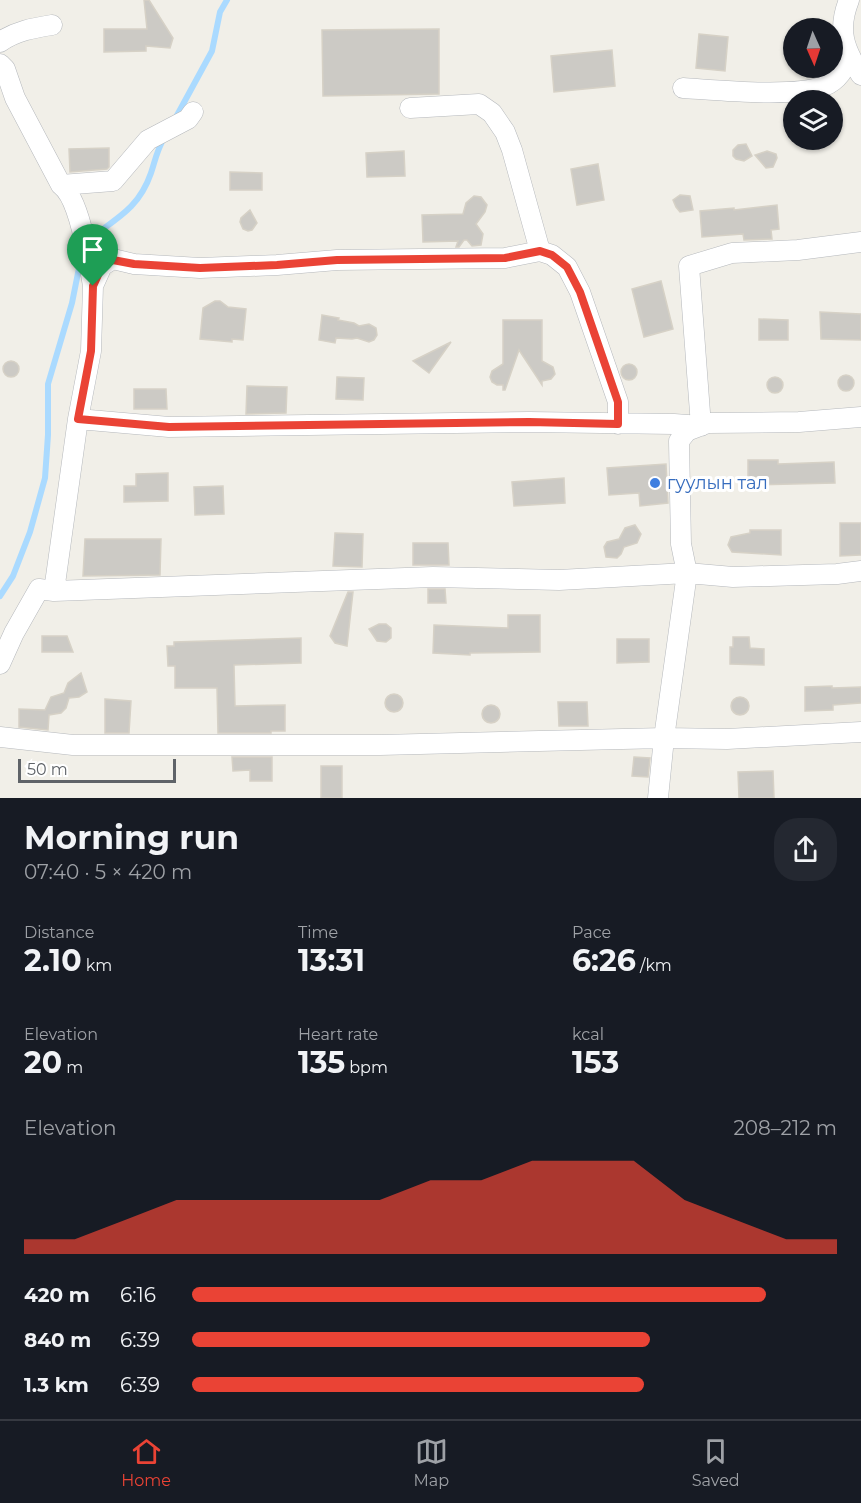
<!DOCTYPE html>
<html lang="en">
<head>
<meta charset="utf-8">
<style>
	:root { --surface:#171b24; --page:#242831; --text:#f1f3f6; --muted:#9ea1a6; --line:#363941; --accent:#ea4335 }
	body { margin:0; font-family:Montserrat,sans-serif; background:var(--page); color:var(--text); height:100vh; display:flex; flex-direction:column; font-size:22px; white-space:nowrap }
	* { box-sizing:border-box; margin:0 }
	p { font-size:20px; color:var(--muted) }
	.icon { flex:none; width:33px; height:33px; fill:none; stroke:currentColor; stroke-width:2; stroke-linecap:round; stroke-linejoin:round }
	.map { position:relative; height:798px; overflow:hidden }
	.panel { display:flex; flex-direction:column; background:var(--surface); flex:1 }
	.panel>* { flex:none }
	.needle { width:39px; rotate:177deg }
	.controls { position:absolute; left:783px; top:18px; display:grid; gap:12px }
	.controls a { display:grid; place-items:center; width:60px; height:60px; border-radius:50%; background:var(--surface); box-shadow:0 2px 4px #0004; font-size:30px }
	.scale { position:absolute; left:18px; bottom:15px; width:158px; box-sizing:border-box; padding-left:6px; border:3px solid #5f6368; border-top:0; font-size:16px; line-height:21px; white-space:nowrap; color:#5f6368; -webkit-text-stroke:4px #fff; paint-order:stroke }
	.pin { position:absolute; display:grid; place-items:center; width:51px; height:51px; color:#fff; margin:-62px -26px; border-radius:50% 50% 50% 0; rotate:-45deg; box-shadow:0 0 6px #0007 }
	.pin .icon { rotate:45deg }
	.round { display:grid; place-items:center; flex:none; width:63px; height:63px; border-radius:24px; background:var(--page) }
	.headline { display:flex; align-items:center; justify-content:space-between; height:102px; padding:0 24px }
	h1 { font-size:33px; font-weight:700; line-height:45px }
	.metrics { display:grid; grid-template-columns:repeat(3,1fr); gap:9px; height:102px; padding:6px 24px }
	.metrics div { display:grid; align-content:center }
	.metrics b { font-size:30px; font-weight:700 }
	.metrics small { font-size:16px; font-weight:400 }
	.metrics p { font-size:16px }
	.chart { height:168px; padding:12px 24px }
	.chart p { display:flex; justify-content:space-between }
	.chart svg { width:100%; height:108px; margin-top:6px; fill:var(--accent); opacity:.7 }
	ul { padding:0 24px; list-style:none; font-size:20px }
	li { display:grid; grid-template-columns:96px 72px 1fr; align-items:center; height:45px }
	li i { height:15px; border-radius:8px; background:var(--accent) }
	.menu { display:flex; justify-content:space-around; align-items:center; height:84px; border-top:2px solid var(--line); background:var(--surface); font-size:16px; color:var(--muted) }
	.menu a { display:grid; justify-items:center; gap:3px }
	.menu .active { color:var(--accent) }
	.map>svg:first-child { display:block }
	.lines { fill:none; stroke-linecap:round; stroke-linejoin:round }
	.stream { stroke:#aadaff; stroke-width:6 }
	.building { fill:#cccac5; stroke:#d6d1c6; stroke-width:1.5 }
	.street-casing { stroke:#b5b8bc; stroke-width:21 }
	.street { stroke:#fff; stroke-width:20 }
	.route-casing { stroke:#fff; stroke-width:12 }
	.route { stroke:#ea4335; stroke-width:8 }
	.shop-dot { fill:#3f7fe0; stroke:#fff; stroke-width:2 }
	.labels { text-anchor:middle; stroke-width:6; stroke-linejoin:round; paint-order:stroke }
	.shop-label { font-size:18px; fill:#366cbe; stroke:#fff; text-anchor:start }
</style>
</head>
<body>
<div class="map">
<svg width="861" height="798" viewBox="0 0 861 798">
	<rect width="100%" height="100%" fill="#f1efe8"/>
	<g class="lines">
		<path class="stream" d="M 175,119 L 212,51 L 220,12 L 227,0
			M 93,249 L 96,234 C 121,216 140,205 151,173 C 155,161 157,150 164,138
			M 0,596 L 13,576 L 30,532 L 45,478 L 48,435 L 48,384 L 72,303 L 80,263 L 86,266"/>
	</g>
	<path class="building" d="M 144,0 L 149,0 L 173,38 L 170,48 L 146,46 L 146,51 L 104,52 L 104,29 L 147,29 Z
		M 439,29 L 439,94 L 323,96 L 322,30 Z
		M 699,34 L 728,37 L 725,71 L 696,68 Z
		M 612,50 L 615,86 L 554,92 L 551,56 Z
		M 746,144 L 752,156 L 744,161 L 736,159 L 733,156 L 733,150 L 738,145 Z
		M 109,148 L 109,167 L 107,169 L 70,172 L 69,149 Z
		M 404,151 L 405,176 L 367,177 L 366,153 Z
		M 767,151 L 776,154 L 777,158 L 773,167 L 766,168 L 755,155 Z
		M 598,164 L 604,200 L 577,205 L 571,169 Z
		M 230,172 L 262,173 L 262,190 L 230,190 Z
		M 680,195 L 690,196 L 693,210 L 680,212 L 676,207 L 673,200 Z
		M 474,196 L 481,197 L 487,205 L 485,212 L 476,224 L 483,234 L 481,245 L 472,246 L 467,240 L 464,240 L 459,247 L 456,247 L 458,241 L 423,242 L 422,215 L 463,214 L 466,203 Z
		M 777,205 L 779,229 L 771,230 L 772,239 L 744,240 L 743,234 L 702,237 L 700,211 L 734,208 L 734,210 Z
		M 250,210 L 257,223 L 252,230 L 248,231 L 243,229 L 240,222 L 241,218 Z
		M 661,281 L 673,329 L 644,337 L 632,289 Z
		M 215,301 L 220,301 L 228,307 L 246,309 L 243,340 L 232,339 L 232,342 L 200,339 L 203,308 Z
		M 820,312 L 861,314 L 861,340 L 821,339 Z
		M 322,315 L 339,318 L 338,320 L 354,323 L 359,326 L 369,324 L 376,328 L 377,335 L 374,340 L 369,342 L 357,338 L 352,339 L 336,338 L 335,343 L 319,340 Z
		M 759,319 L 788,320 L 788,340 L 759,340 Z
		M 503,320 L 542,320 L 542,361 L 553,367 L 555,374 L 551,379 L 542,381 L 542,385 L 519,350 L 505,390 L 503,390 L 503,385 L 497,385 L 492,382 L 490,377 L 492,371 L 503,364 Z
		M 451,342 L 429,373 L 413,361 Z
		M3 369a8 8 0 1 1 16 0a8 8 0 1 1-16 0Z
		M621 372a8 8 0 1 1 16 0a8 8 0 1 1-16 0Z
		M838 383a8 8 0 1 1 16 0a8 8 0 1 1-16 0Z
		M767 385a8 8 0 1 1 16 0a8 8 0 1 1-16 0Z
		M 337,377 L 364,378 L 363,400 L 336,399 Z
		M 247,386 L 287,387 L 286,413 L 246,414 Z
		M 134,389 L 166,389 L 167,409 L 134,409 Z
		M 748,460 L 778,460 L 778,464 L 834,462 L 835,483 L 748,485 Z
		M 666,464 L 668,503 L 640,506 L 639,493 L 609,495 L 607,468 Z
		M 168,473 L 168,501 L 124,502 L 124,486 L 136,486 L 136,474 Z
		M 564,478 L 565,503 L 514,506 L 512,482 Z
		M 223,486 L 224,514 L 195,515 L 194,487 Z
		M 840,523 L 861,523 L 861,555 L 840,556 Z
		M 635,525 L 641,534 L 637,543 L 624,547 L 621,554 L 617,558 L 606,557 L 604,547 L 607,542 L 619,539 L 625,528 Z
		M 750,530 L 781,530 L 781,555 L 732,552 L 728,545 L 731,537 L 750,533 Z
		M 335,533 L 363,534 L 362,567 L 333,566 Z
		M 85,539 L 161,539 L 160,575 L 83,576 Z
		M 413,543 L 448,543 L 449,565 L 413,565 Z
		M 428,589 L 445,589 L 446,603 L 428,603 Z
		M 348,592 L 353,592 L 347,646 L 335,643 L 330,636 Z
		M 508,615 L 540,615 L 540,652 L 470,653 L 470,655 L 433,653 L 434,625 L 508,628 Z
		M 379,624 L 386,624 L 391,628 L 391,638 L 386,642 L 377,641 L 369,629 Z
		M 42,636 L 67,636 L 73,652 L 42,652 Z
		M 733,637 L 749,637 L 750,648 L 764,649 L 764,665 L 730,664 L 730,647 L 733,647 Z
		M 301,638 L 301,663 L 234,665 L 235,706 L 285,705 L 285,731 L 271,731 L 271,733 L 218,733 L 217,688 L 175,688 L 175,666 L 168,666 L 167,646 L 174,646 L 174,642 Z
		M 617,639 L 649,639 L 649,662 L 617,663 Z
		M 81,673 L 87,692 L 79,697 L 69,698 L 66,708 L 61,713 L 49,715 L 48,730 L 19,727 L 19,709 L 45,710 L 51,697 L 64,693 L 68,683 Z
		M 832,686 L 832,688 L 861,687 L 861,703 L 833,705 L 833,710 L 805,711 L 805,687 Z
		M385 703a9 9 0 1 1 18 0a9 9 0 1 1-18 0Z
		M731 706a9 9 0 1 1 18 0a9 9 0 1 1-18 0Z
		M 105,699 L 131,701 L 129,733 L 105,733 Z
		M 558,702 L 587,702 L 588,726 L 559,726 Z
		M482 714a9 9 0 1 1 18 0a9 9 0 1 1-18 0Z
		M 232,757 L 272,757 L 272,781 L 250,781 L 250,770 L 233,771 Z
		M 634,757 L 650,758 L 648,777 L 632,776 Z
		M 321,766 L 342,766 L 342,798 L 321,798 Z
		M 773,771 L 774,798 L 739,798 L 738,772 Z"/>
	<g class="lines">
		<defs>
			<path id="street" d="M 849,0 C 837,30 844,49 861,75
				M 0,42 C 16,31 33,28 52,25
				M 0,64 L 5,69 L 15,98 L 61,185 C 80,199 89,262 93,286
				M 683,88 C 716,90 795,98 824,86 C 837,81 847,68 848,54
				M 410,108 L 479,104 L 492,113 L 505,132 L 512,150 L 540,251
				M 61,185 L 113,181 L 148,140 L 188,119 L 193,112
				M 78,419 L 169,427 L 529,422 L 674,424 L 701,426
				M 701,426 L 689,266 L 732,253 L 798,250 L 861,242
				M 54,591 L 78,419 L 91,351 L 93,286 L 102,266 L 113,259 L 134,264 L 200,268 L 277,265 L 337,260 L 505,258 L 540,251 L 552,255 L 567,267 L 580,292 L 618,402 L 618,424
				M 0,664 L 14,633 L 39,589 L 54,591 L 433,577 L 559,580 L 687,573 L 733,577 L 837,574 L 861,571
				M 0,737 L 73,745 L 380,745 L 664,738 L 727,739 L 861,732
				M 658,798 L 664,738 L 687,573 L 681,544 L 679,441 L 687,431 L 708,423 L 799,422 L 861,417"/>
		</defs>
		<use href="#street" class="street-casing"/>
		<use href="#street" class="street"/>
	</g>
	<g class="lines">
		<defs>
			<path id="route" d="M 540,251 L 552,255 L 567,267 L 580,292 L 618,402 L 618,424 L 529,422 L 169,427 L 78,419 L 91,351 L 93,286 L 102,266 L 113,260 L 134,264 L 200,268 L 277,265 L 337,260 L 505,258 Z"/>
		</defs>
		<use href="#route" class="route-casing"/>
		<use href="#route" class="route"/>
	</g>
	<circle class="shop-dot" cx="655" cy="483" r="6"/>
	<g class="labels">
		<g class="shop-label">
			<text x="667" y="489">гуулын тал</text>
		</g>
	</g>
</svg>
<div class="controls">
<a><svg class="needle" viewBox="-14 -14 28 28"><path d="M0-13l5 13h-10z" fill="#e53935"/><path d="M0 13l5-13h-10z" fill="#9ea1a6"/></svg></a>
<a><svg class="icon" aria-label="layers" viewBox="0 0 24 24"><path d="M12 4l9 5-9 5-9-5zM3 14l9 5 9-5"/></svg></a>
</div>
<div class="scale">50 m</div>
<div class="pin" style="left:93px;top:286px;background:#1e9e55"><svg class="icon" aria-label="arrive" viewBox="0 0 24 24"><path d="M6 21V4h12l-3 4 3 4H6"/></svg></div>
</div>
<section class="panel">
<div class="headline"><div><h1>Morning run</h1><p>07:40 · 5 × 420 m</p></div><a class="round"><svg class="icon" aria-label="share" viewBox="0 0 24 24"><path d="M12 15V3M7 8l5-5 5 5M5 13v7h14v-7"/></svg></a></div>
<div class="metrics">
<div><p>Distance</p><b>2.10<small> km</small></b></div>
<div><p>Time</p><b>13:31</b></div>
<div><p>Pace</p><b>6:26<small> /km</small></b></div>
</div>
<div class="metrics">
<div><p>Elevation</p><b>20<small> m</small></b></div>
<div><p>Heart rate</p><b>135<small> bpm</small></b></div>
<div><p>kcal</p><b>153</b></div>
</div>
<div class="chart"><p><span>Elevation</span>208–212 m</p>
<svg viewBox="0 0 160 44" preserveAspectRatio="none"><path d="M0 44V38L10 38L20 30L30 22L40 22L50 22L60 22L70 22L80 14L90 14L100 6L110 6L120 6L130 22L140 30L150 38L160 38V44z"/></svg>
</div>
<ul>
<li><b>420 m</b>6:16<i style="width:89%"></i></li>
<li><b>840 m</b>6:39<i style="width:71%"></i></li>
<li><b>1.3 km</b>6:39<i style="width:70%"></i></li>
</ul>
</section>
<nav class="menu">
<a class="active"><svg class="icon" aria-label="home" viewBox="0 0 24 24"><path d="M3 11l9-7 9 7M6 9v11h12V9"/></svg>Home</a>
<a><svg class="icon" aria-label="map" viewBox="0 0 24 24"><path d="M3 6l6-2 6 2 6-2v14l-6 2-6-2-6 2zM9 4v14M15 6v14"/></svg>Map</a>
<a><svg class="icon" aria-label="saved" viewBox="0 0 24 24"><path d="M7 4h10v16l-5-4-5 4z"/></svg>Saved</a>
</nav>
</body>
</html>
